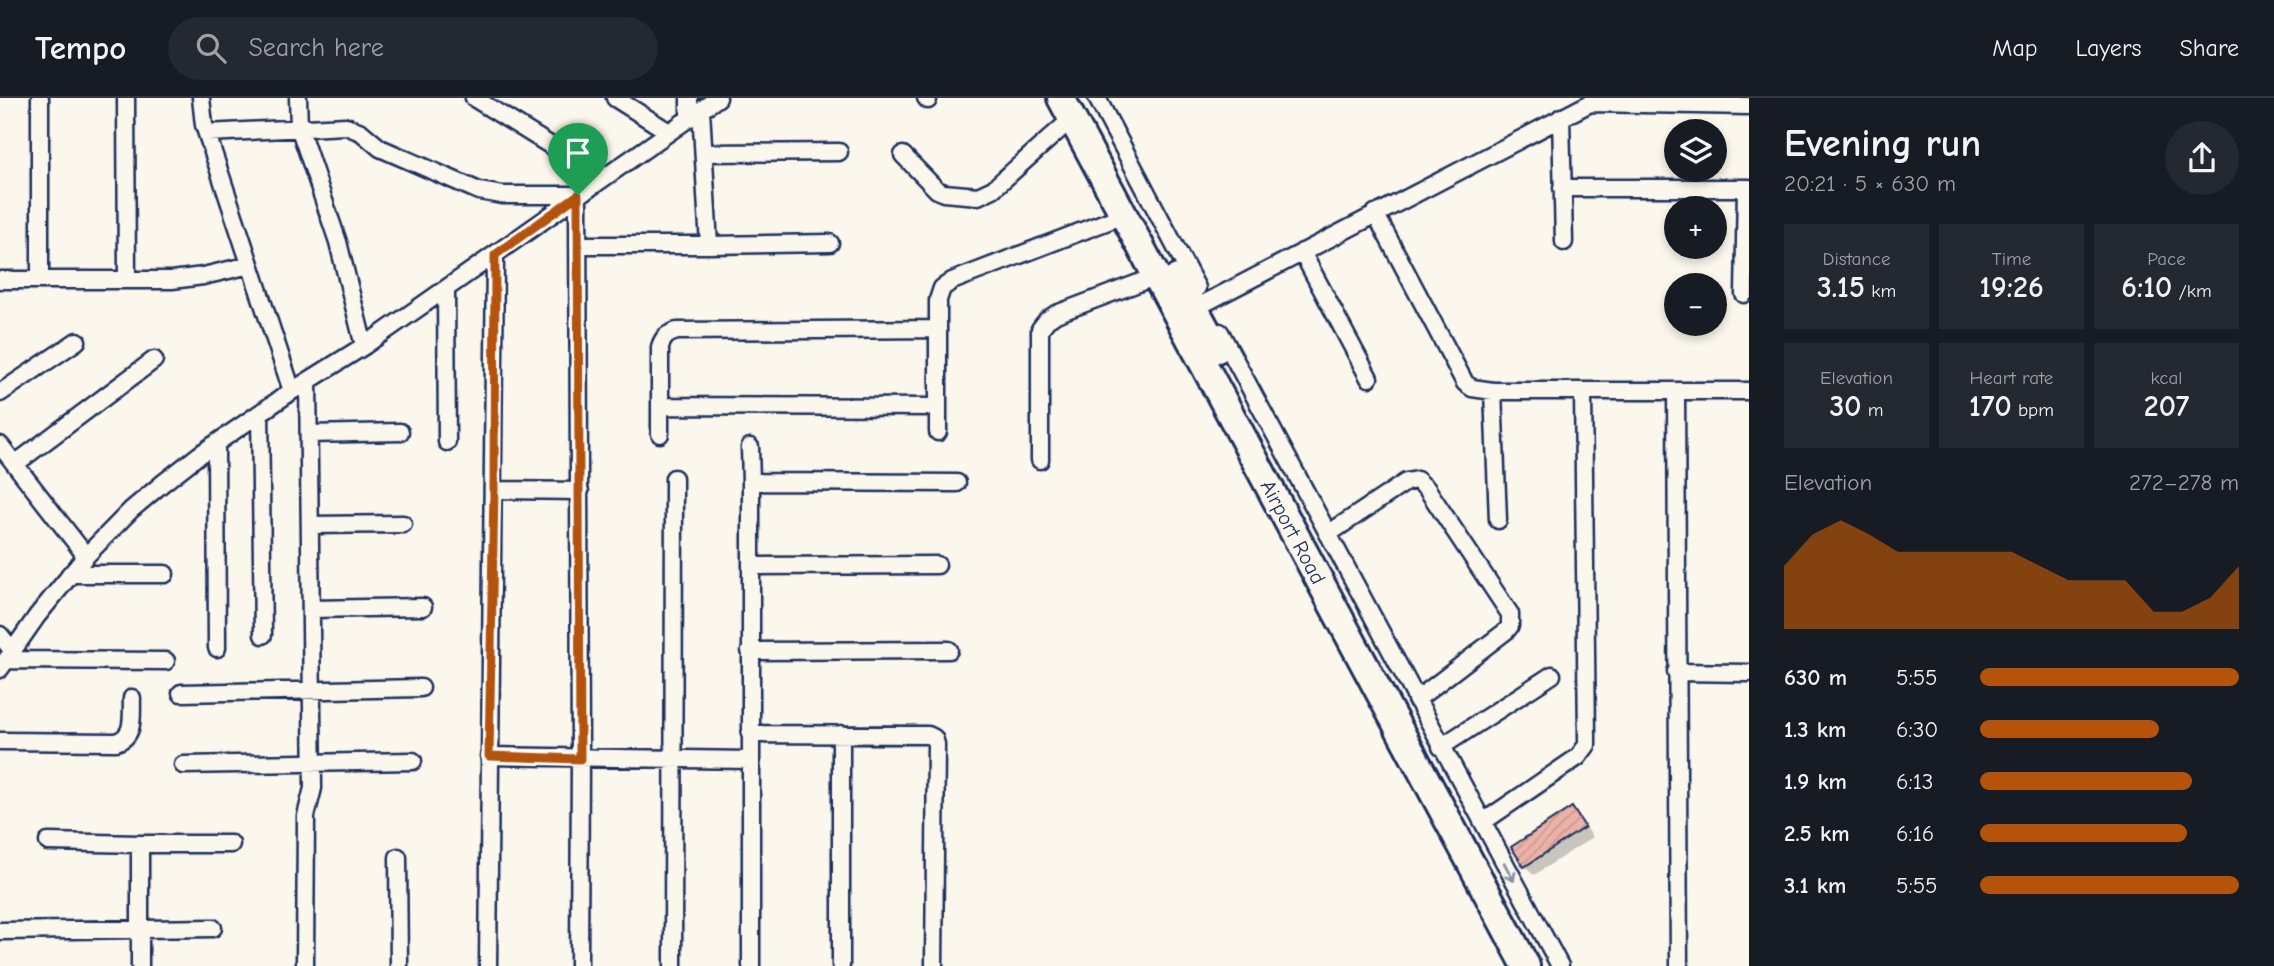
<!DOCTYPE html>
<html lang="en">
<head>
<meta charset="utf-8">
<style>
	:root { --surface:#171b24; --page:#242831; --text:#f1f3f6; --muted:#9ea1a6; --line:#363941; --accent:#b45309 }
	body { margin:0; font-family:"Comic Neue",sans-serif; background:var(--page); color:var(--text); height:100vh; display:flex; flex-direction:column; font-size:26px; white-space:nowrap }
	* { box-sizing:border-box; margin:0 }
	p { font-size:23px; color:var(--muted) }
	.icon { flex:none; width:38px; height:38px; fill:none; stroke:currentColor; stroke-width:2; stroke-linecap:round; stroke-linejoin:round }
	.map { position:relative; flex:1; overflow:hidden }
	.panel { display:flex; flex-direction:column; background:var(--surface); width:525px }
	.panel>* { flex:none }
	.fabs { position:absolute; left:1664px; top:21px; display:grid; gap:14px }
	.fabs a { display:grid; place-items:center; width:63px; height:63px; border-radius:50%; background:var(--surface); box-shadow:0 4px 10px #0003; font-size:35px }
	.pin { position:absolute; display:grid; place-items:center; width:60px; height:60px; color:#fff; margin:-72px -30px; border-radius:50% 50% 50% 0; rotate:-45deg; box-shadow:0 0 7px #0007 }
	.pin .icon { rotate:45deg }
	.round { display:grid; place-items:center; flex:none; width:74px; height:74px; border-radius:37px; background:var(--page) }
	.headline { display:flex; align-items:center; justify-content:space-between; height:119px; padding:0 35px }
	h1 { font-size:38px; font-weight:700; line-height:52px }
	.stats { display:grid; grid-template-columns:repeat(3,1fr); gap:10px; height:119px; padding:7px 35px }
	.stats div { display:grid; align-content:center; border-radius:0px; background:var(--page); text-align:center }
	.stats b { font-size:30px; font-weight:700 }
	.stats small { font-size:19px; font-weight:400 }
	.stats p { font-size:19px }
	.chart { height:196px; padding:14px 35px }
	.chart p { display:flex; justify-content:space-between }
	.chart svg { width:100%; height:126px; margin-top:7px; fill:var(--accent); opacity:.7 }
	ul { padding:0 35px; list-style:none; font-size:23px }
	li { display:grid; grid-template-columns:112px 84px 1fr; align-items:center; height:52px }
	li i { height:18px; border-radius:9px; background:var(--accent) }
	header { display:flex; align-items:center; gap:42px; box-sizing:border-box; height:98px; padding:0 35px; background:var(--surface); border-bottom:2px solid var(--line) }
	header strong { font-size:33px }
	nav { display:flex; gap:38px; margin-inline-start:auto; font-size:24px }
	.search { width:490px; height:63px; background:var(--page); display:flex; align-items:center; gap:18px; box-sizing:border-box; padding:0 24px; border-radius:38px; color:var(--muted); font-size:26px }
	main { display:flex; flex:1; min-height:0 }
	.map>svg:first-child { display:block }
	.shadow { fill:#0003 }
	.building { fill:url(#building-hatch); stroke:#1b2f5e; stroke-width:2 }
	.lines { fill:none; stroke-linecap:round; stroke-linejoin:round }
	.minor-casing { stroke:#1b2f5e; stroke-width:21 }
	.trunk-casing { stroke:#1b2f5e; stroke-width:32 }
	.minor { stroke:#fbf7ec; stroke-width:16 }
	.trunk { stroke:#fbf7ec; stroke-width:26 }
	.oneway { stroke:#8b93a5 }
	.route-casing { stroke:#fff; stroke-width:14 }
	.route { stroke:#b45309; stroke-width:9 }
	.labels { text-anchor:middle; stroke-width:6; stroke-linejoin:round; paint-order:stroke }
	.street-label { font-size:21px; fill:#1b2f5e; stroke:#fbf7ec }
</style>
</head>
<body>
<header>
<strong>Tempo</strong>
<div class="search"><svg class="icon" aria-label="search" viewBox="0 0 24 24"><circle cx="10" cy="10" r="6"/><path d="M15 15l6 6"/></svg>Search here</div>
<nav><a>Map</a><a>Layers</a><a>Share</a></nav>
</header>
<main>
<div class="map">
<svg width="1749" height="868" viewBox="0 0 1749 868">
	<defs>
		<pattern id="building-hatch" width="6" height="6" patternUnits="userSpaceOnUse" patternTransform="scale(1.75)"><rect width="6" height="6" fill="#ecb2a7"/><path d="M-1 1l2-2M0 6l6-6M5 7l2-2" fill="none" stroke="#ca9992"/></pattern>
	</defs>
	<rect width="100%" height="100%" fill="#fbf7ec"/>
	<filter id="ink" filterUnits="userSpaceOnUse"><feTurbulence type="fractalNoise" baseFrequency=".0143" numOctaves="2"/><feDisplacementMap in="SourceGraphic" scale="14" xChannelSelector="R" yChannelSelector="G"/><feConvolveMatrix kernelMatrix="1 2 1 2 8 2 1 2 1" color-interpolation-filters="sRGB"/></filter>
	<g filter="url(#ink)">
		<path class="shadow" d="M 1572,711 L 1593,739 L 1534,777 L 1525,768 Z"/>
		<path class="building" d="M 1572,709 L 1585,729 L 1524,769 L 1511,749 Z"/>
		<g class="lines">
			<defs>
				<path id="minor" d="M 40,0 L 40,182
					M 126,0 L 127,182
					M 201,0 L 204,27 L 292,293
					M 298,0 L 299,29 L 338,144 L 364,248
					M 474,0 L 603,80
					M 615,0 L 669,34
					M 689,0 L 689,20
					M 926,0 L 928,2
					M 1097,0 L 1197,190
					M 1590,5 L 1749,8
					M 701,12 L 709,147 L 830,145
					M 1561,19 L 1564,144
					M 207,35 L 346,28 L 361,34 L 380,50 L 479,93 L 502,97 L 578,97 L 580,661 L 579,868
					M 704,55 L 839,54
					M 903,57 L 937,92 L 944,95 L 978,98 L 993,91 L 1067,25
					M 1562,90 L 1749,90
					M 1375,115 L 1465,285 L 1472,290 L 1493,293 L 1749,293
					M 578,147 L 709,147
					M 1302,154 L 1369,280
					M 0,182 L 172,182 L 203,178 L 250,167
					M 446,191 L 447,344
					M 1744,196 L 1746,90
					M 1205,205 L 1600,0
					M 1220,234 L 1560,868
					M 1493,293 L 1498,422
					M 1676,293 L 1679,868
					M 0,295 L 77,243
					M 660,308 L 938,309
					M 260,315 L 263,537
					M 938,334 L 938,202 L 942,190 L 952,183 L 1116,120
					M 309,336 L 400,334
					M 660,336 L 660,249 C 663,239 667,236 677,233 L 938,231
					M 216,346 L 217,550
					M 0,347 L 86,458
					M 750,349 L 751,384
					M 1040,362 L 1040,231 L 1047,222 L 1056,216 L 1149,181
					M 15,366 L 154,262
					M 494,392 L 580,393
					M 310,427 L 403,426
					M 1328,436 L 1406,384 L 1417,382 L 1427,391 L 1510,516 L 1510,528 L 1506,533 L 1416,602
					M 751,468 L 937,467
					M 70,476 L 165,476
					M 311,511 L 423,509
					M 0,537 L 12,552
					M 750,553 L 949,552
					M 6,562 L 166,563
					M 0,571 L 37,518 L 86,458 L 131,412 L 163,385 L 199,357 L 292,293 L 364,248 L 718,0
					M 1676,574 L 1749,575
					M 181,595 L 421,590
					M 750,636 L 928,637 L 934,640 L 936,646 L 934,868
					M 841,636 L 841,868
					M 0,643 L 116,644 C 136,638 131,617 132,600
					M 1441,649 L 1552,577
					M 489,658 L 750,662
					M 183,667 L 413,663
					M 1483,724 L 1578,659 L 1587,647 L 1587,640 L 1583,294
					M 48,744 L 140,746
					M 398,759 L 399,868
					M 0,833 L 213,830
					M 140,868 L 140,746 L 231,746
					M 305,868 L 306,718 L 313,690 L 308,284
					M 488,868 L 495,157
					M 673,868 L 674,380
					M 751,868 L 751,384 L 957,385"/>
				<path id="trunk" d="M 1061,0 L 1526,868
					M 1178,180 L 1217,251"/>
			</defs>
			<use href="#minor" class="minor-casing"/>
			<use href="#trunk" class="trunk-casing"/>
			<use href="#minor" class="minor"/>
			<use href="#trunk" class="trunk"/>
		</g>
		<defs><path id="oneway-shaft" d="M-6 0H5M1.5-3L5.5 0L1.5 3" fill="none" stroke-width="1.6" stroke-linecap="round" stroke-linejoin="round" transform="scale(1.75)"/></defs>
		<use class="oneway" href="#oneway-shaft" transform="translate(1509 774) rotate(62)"/>
	</g>
	<g class="lines" filter="url(#ink)">
		<defs>
			<path id="route" d="M 578,97 L 580,661 L 489,658 L 494,392 L 495,157 Z"/>
		</defs>
		<use href="#route" class="route-casing"/>
		<use href="#route" class="route"/>
	</g>
	<g class="labels">
		<g class="street-label">
			<text transform="translate(1293 434) rotate(62)" y="7">Airport Road</text>
		</g>
	</g>
</svg>
<div class="fabs">
<a><svg class="icon" aria-label="layers" viewBox="0 0 24 24"><path d="M12 4l9 5-9 5-9-5zM3 14l9 5 9-5"/></svg></a>
<a>+</a>
<a>−</a>
</div>
<div class="pin" style="left:578px;top:97px;background:#1e9e55"><svg class="icon" aria-label="arrive" viewBox="0 0 24 24"><path d="M6 21V4h12l-3 4 3 4H6"/></svg></div>
</div>
<section class="panel">
<div class="headline"><div><h1>Evening run</h1><p>20:21 · 5 × 630 m</p></div><a class="round"><svg class="icon" aria-label="share" viewBox="0 0 24 24"><path d="M12 15V3M7 8l5-5 5 5M5 13v7h14v-7"/></svg></a></div>
<div class="stats">
<div><p>Distance</p><b>3.15<small> km</small></b></div>
<div><p>Time</p><b>19:26</b></div>
<div><p>Pace</p><b>6:10<small> /km</small></b></div>
</div>
<div class="stats">
<div><p>Elevation</p><b>30<small> m</small></b></div>
<div><p>Heart rate</p><b>170<small> bpm</small></b></div>
<div><p>kcal</p><b>207</b></div>
</div>
<div class="chart"><p><span>Elevation</span>272–278 m</p>
<svg viewBox="0 0 160 44" preserveAspectRatio="none"><path d="M0 44V22L10 11L20 6L30 11L40 17L50 17L60 17L70 17L80 17L90 22L100 27L110 27L120 27L130 38L140 38L150 33L160 22V44z"/></svg>
</div>
<ul>
<li><b>630 m</b>5:55<i style="width:100%"></i></li>
<li><b>1.3 km</b>6:30<i style="width:69%"></i></li>
<li><b>1.9 km</b>6:13<i style="width:82%"></i></li>
<li><b>2.5 km</b>6:16<i style="width:80%"></i></li>
<li><b>3.1 km</b>5:55<i style="width:100%"></i></li>
</ul>
</section>
</main>
</body>
</html>
